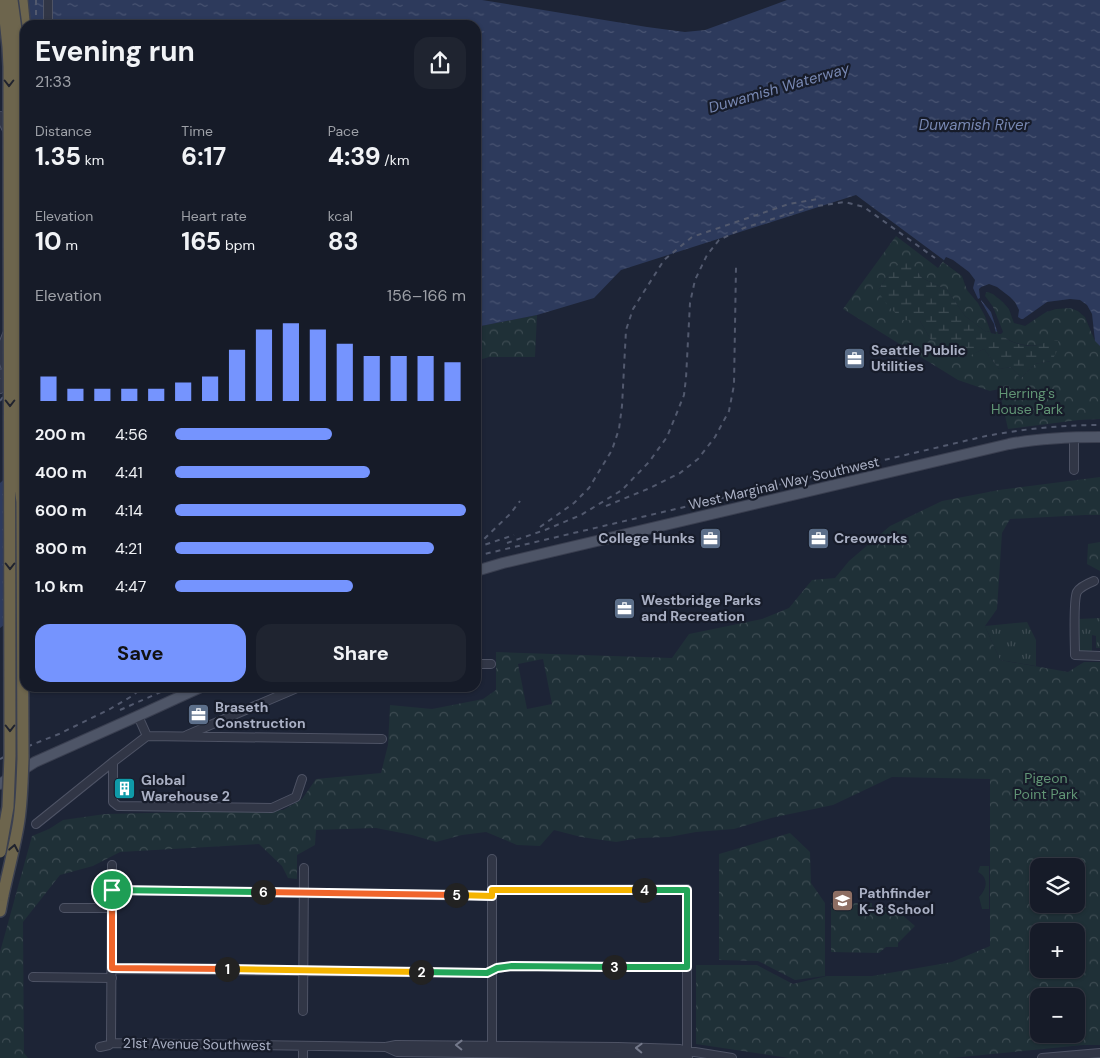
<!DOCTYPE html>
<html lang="en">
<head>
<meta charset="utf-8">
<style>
	:root { --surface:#161b28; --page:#1f2430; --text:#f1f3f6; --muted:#9ea1a8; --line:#353945; --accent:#7594fe }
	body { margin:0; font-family:"DM Sans",sans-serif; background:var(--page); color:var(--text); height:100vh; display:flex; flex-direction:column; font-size:19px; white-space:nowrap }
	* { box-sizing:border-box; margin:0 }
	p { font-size:16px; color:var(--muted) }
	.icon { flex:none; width:28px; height:28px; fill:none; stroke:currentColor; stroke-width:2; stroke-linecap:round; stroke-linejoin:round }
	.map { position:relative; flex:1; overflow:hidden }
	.drawer { position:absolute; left:20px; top:20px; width:461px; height:672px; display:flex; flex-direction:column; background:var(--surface); border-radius:15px; box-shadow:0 1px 4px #0004,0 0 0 1px var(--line) }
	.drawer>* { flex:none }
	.buttons { position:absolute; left:1030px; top:858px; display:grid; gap:10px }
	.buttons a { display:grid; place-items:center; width:55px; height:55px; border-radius:10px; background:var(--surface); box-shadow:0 1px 4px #0004,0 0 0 1px var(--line); font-size:25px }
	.pin { position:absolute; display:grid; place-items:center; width:42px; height:42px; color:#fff; margin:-21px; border:2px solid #fff; border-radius:50%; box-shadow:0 1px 5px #0007 }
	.km { position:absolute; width:25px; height:25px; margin:-12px; border-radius:50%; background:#222; color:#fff; font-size:14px; line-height:25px; text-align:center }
	.round { display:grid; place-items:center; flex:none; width:52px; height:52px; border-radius:15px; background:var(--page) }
	.overview { display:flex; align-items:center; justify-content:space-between; height:85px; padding:0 15px }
	h1 { font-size:28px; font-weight:700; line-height:38px }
	.metrics { display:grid; grid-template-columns:repeat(3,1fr); gap:8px; height:85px; padding:5px 15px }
	.metrics div { display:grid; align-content:center }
	.metrics b { font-size:25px; font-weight:700 }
	.metrics small { font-size:14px; font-weight:400 }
	.metrics p { font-size:14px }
	.chart { height:140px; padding:10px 15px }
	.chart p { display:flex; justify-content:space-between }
	.chart svg { width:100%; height:90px; margin-top:5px; stroke:var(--accent); stroke-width:6 }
	.button { display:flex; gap:10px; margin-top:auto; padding:10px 15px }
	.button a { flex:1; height:58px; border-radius:15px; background:var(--accent); color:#111; font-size:20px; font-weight:700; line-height:58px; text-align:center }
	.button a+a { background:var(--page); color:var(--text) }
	ul { padding:0 15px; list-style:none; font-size:16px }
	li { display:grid; grid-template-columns:80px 60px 1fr; align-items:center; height:38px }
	li i { height:12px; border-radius:6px; background:var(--accent) }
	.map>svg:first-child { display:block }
	.grass { fill:url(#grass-tufts) }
	.forest { fill:url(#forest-crowns); fill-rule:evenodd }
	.wetland { fill:url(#wetland-marsh) }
	.garden { fill:#1f3037 }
	.water { fill:url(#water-ripples) }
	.pier { fill:#1d2436 }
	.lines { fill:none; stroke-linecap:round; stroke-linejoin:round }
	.minor-casing { stroke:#4e5365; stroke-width:10 }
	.major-casing { stroke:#3a3f50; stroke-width:12 }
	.highway-casing { stroke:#3b4050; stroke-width:14 }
	.minor { stroke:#313646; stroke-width:8 }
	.major { stroke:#4e5567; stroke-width:10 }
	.highway { stroke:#6d654d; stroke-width:11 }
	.rail { stroke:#52596e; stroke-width:2; stroke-dasharray:5 5; stroke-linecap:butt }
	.highway-bridge-casing { stroke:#3b4050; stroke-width:14; stroke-linecap:butt }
	.highway-bridge { stroke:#6d654d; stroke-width:11 }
	.oneway { stroke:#20232e }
	.oneway2 { stroke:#74798b }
	.split-1-casing { stroke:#fff; stroke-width:10 }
	.split-2-casing { stroke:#fff; stroke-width:10 }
	.split-3-casing { stroke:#fff; stroke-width:10 }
	.split-4-casing { stroke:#fff; stroke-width:10 }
	.split-5-casing { stroke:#fff; stroke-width:10 }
	.split-6-casing { stroke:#fff; stroke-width:10 }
	.split-7-casing { stroke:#fff; stroke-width:10 }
	.split-1 { stroke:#f0652b; stroke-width:6 }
	.split-2 { stroke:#f5b400; stroke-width:6 }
	.split-3 { stroke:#22a559; stroke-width:6 }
	.split-4 { stroke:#22a559; stroke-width:6 }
	.split-5 { stroke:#f5b400; stroke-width:6 }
	.split-6 { stroke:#f0652b; stroke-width:6 }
	.split-7 { stroke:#22a559; stroke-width:6 }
	.labels { text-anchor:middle; stroke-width:4.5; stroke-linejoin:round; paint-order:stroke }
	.poi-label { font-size:14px; font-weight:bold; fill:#aab0c4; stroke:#171c2a; text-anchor:start }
	.park-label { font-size:14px; fill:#619575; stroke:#171c2a }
	.street-label { font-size:14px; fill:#aab0c4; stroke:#171c2a }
	.water-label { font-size:15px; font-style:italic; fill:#7888b3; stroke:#171c2a }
</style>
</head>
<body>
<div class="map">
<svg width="1100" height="1058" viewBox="0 0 1100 1058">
	<defs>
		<pattern id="grass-tufts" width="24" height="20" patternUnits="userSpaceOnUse" patternTransform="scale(1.25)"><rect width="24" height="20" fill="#1f3037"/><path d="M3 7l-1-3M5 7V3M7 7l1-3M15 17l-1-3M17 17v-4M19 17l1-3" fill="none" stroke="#3d4b52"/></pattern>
		<pattern id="forest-crowns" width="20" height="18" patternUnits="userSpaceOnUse" patternTransform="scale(1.25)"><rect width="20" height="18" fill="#1f3037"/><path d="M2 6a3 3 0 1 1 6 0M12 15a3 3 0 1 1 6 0" fill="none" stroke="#3d4b52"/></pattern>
		<pattern id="wetland-marsh" width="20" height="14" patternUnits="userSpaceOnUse" patternTransform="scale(1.25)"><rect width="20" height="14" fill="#1f3037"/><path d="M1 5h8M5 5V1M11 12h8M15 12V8" fill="none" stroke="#3d4b52"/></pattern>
		<pattern id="water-ripples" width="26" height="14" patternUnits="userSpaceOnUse" patternTransform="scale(1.25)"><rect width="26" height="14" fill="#2d3a5c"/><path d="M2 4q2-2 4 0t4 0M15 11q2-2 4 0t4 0" fill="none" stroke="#495472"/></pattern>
	</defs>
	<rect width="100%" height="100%" fill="#1d2436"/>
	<path class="grass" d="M 1100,618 L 1100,648 L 1096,648 L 1096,636 L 1092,635 L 1092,651 L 1078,651 L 1078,619 Z
		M 1027,622 L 1036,640 L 1036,666 L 1000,660 L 985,626 Z"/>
	<path class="forest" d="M 896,236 L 938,268 L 944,260 L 959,270 L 983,298 L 985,290 L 1045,310 L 1070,306 L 1087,315 L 1100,346 L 1100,419 L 1079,420 L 1008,429 L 999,389 L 990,391 L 958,380 L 843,309 ZM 906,257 L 922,278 L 947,290 L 965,316 L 986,332 C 996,329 1001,336 1009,340 C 1018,345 1032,347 1042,344 L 1051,361 L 1035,364 L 1021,378 L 1011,367 L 999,369 L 984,349 L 963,358 L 953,350 L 951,345 L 948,341 L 931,340 L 920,321 L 878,291 L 886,278 Z
		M 537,315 L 535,357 L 489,357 L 476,361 L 476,327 Z
		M 1100,477 L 1100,515 L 1085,515 L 1010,519 L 1002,533 L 997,609 L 985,626 L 1000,660 L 1068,672 L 1084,662 L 1100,662 L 1100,1045 L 1083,1045 L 952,1058 L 789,1058 L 696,1044 L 696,965 L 757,965 L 793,984 L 827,976 L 872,976 L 952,962 L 990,946 L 990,779 L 892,777 L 833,805 L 771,818 L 734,829 L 696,832 L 669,837 L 640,838 L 616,842 L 581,837 L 554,830 L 540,846 L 517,845 L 486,832 L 462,835 L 436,842 L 412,835 L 376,828 L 316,830 L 315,845 L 297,855 L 297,879 L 288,878 L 282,866 L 259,844 L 120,852 L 93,866 L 60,875 L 23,922 L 24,1053 L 28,1058 L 0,1058 L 0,952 L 32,836 L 49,829 L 63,820 L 105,814 L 283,810 L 302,799 L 316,779 L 381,773 L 388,745 L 390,705 L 432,709 L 483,699 L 496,690 L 496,652 L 672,658 L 689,634 L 762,619 L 789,608 L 812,580 L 835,578 L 849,561 L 890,526 L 942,501 L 999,490 ZM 543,659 L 552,704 L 527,709 L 518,664 ZM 1039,866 L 1076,866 L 1076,904 L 1039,904 ZM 1039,931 L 1076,931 L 1076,969 L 1039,969 ZM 1039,996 L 1076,996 L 1076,1034 L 1039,1034 Z
		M 1100,542 L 1100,571 L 1087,564 L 1088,544 Z
		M 790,833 L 810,852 L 811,883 L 825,903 L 825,976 L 795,980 L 758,961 L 719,960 L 719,854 Z
		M 831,903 L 872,903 L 872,907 L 900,907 L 900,913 L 915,926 L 898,943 L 898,947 L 886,947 L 879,953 L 831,952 Z"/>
	<path class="wetland" d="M 906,256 L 922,278 L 947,290 L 965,316 L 986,332 L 992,331 L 1000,332 C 1005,342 1027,348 1038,345 C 1047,343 1047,339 1058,341 C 1059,349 1056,354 1051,361 L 1035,364 L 1021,378 L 1011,367 L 999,369 L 984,349 C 974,353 962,362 952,355 C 953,349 952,346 948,342 L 931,340 L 920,321 L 903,320 L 887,305 L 878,291 L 886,278 Z"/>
	<path class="garden" d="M 980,866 L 989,866 L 989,909 L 982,909 L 979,897 C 987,889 989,878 978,872 Z"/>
	<path class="water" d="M 0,0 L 482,0 L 647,27 L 685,32 L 705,30 L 787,0 L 1100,0 L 1100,346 L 1095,341 L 1087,315 L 1079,309 L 1056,307 L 1020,324 L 1012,309 L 991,291 L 983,293 L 991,308 L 1000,332 L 992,331 L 991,324 L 964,275 L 856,195 L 621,270 L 594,298 L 537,315 L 476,327 L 476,25 L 25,25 L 25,35 L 0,31 Z
		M 25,461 L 25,609 L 0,628 L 0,483 Z"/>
	<path class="pier" d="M 946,257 L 953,260 L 969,272 L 975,280 L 973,288 L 978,299 L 980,298 L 979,289 L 981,287 L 989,284 L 997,287 L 1010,297 L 1015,302 L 1019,310 L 1018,317 L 1021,319 L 1023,319 L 1047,302 L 1070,299 L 1080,300 L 1087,305 L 1092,314 L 1095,341 L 1085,317 L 1078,311 L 1070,308 L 1056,309 L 1046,312 L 1025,326 L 1022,325 L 1014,323 L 1009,309 L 1003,302 L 993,294 L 988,292 L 986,292 L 985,296 L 993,307 L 1003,332 L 1001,334 L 998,334 L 991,312 L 981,300 L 981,301 L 994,324 L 996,334 L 991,333 L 985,316 L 978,303 L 967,290 L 962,276 L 943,262 Z"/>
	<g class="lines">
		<defs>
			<path id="minor" d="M 48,25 L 48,0
				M 0,116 L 7,130
				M 0,352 L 7,334
				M 0,374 L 7,372 L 0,352
				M 0,389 L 8,371
				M 1074,437 L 1074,470
				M 1094,581 C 1089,583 1080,587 1077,592 C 1073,600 1075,643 1075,655 L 1100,656
				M 476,664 L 491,664
				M 138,716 L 147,736
				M 187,735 L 297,688
				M 147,736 L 382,739
				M 113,762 L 113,802 L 118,806 L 272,808 L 296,797 L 302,779
				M 36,824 L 113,762 L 147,736
				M 112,890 L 492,896
				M 492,890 L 687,889 L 687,1052 L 688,1058
				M 64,908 L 112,908
				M 112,969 L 487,973 L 497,968 L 512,966 L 687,967
				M 33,977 L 112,978
				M 303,1011 L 304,868
				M 111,1043 L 112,865
				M 492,1046 L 492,859
				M 100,1047 L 109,1045 L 111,1043 L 386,1047 L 396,1045 L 618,1047 L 680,1049 L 687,1052 L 695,1052 L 732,1058
				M 386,1047 L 397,1052 L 679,1056 L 687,1052
				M 303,1058 L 303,1046
				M 1042,1058 L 1100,1053"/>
			<path id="major" d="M 476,571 L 503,563 L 1009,444 C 1040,438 1068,437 1100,437
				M 0,784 L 35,762 L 138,716 L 199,688"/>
			<path id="highway" d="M 22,0 L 25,31
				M 0,911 L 3,895"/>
		</defs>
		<use href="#minor" class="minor-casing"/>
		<use href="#major" class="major-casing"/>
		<use href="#highway" class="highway-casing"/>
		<use href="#minor" class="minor"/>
		<use href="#major" class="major"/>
		<use href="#highway" class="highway"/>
		<path class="rail" d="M 36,0 L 36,25
			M 0,401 L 14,382 L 25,354
			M 606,506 L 650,488 L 680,473 L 698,459 L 715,437 L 729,411 L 734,385 L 736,267
			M 540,527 L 574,503 L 589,488 L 612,450 L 619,429 L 622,406 L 626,330 L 633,309 L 664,260 L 692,237 L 789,204 L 818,199
			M 507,543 L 545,530 L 581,515 L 622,490 L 649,462 L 667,437 L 676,415 L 684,395 L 686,378 L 690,303 L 695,280 L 707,255 L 719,240 L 744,228 L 810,207 L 845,202 L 864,207 L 935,258
			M 476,544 L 482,541 L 510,514 L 520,501
			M 476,548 L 484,545 L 514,535
			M 476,556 L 986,436 C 1023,429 1061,425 1100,425
			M 120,710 L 170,688
			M 0,759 L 16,751 L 59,734 L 110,709 L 132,696 L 142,688"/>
		<defs>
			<path id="highway-bridge" d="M 0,852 L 8,807 L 10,756 L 9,67 L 8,47 L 3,0
				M 3,895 C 8,872 14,849 18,826 C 22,804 22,781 23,759 L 22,502 L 19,478 L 19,81 L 17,37 L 12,0"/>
		</defs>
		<use href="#highway-bridge" class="highway-bridge-casing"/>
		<use href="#highway-bridge" class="highway-bridge"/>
	</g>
	<defs><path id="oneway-chevron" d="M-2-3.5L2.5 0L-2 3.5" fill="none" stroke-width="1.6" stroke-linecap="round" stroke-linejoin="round" transform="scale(1.25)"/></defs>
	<g class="oneway">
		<use href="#oneway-chevron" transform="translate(9 83) rotate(90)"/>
		<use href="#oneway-chevron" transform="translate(10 403) rotate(90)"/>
		<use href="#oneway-chevron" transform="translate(10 566) rotate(90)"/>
		<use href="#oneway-chevron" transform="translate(10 728) rotate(90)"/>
		<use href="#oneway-chevron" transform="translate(14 848) rotate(-79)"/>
	</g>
	<g class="oneway2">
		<use href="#oneway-chevron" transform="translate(459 1045) rotate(-179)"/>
		<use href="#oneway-chevron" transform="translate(639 1048) rotate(-178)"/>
	</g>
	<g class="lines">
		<defs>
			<path id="split-1" d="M 112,890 L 112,968 L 227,969"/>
			<path id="split-2" d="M 227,969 L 421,972"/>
			<path id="split-3" d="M 421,972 L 487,973 L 497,968 L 512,966 L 614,967"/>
			<path id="split-4" d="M 614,967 L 687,967 L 687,890 L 644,890"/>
			<path id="split-5" d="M 456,895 L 492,896 L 492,890 L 644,890"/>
			<path id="split-6" d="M 263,892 L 456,895"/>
			<path id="split-7" d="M 112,890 L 263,892"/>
		</defs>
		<use href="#split-1" class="split-1-casing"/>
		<use href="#split-2" class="split-2-casing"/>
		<use href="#split-3" class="split-3-casing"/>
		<use href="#split-4" class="split-4-casing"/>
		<use href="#split-5" class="split-5-casing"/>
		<use href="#split-6" class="split-6-casing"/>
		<use href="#split-7" class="split-7-casing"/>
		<use href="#split-1" class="split-1"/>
		<use href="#split-2" class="split-2"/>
		<use href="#split-3" class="split-3"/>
		<use href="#split-4" class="split-4"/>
		<use href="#split-5" class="split-5"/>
		<use href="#split-6" class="split-6"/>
		<use href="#split-7" class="split-7"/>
	</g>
	<defs>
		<symbol id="office-square" viewBox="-11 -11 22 22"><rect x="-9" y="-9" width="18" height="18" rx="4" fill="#5c6f8a" stroke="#171c2a"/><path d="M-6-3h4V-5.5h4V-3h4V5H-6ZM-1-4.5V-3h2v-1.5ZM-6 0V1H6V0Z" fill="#fff"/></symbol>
		<symbol id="building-square" viewBox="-11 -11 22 22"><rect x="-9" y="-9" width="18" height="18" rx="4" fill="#0f9aa8" stroke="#171c2a"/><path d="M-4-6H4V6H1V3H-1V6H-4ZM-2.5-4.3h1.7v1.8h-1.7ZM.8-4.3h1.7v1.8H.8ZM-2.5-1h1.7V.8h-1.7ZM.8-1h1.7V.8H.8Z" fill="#fff"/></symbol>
		<symbol id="school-square" viewBox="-11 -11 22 22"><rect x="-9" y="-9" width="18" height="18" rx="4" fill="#8d6e63" stroke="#171c2a"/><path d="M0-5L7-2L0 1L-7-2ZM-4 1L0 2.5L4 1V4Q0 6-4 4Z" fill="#fff"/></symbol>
	</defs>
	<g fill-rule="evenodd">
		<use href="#office-square" x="842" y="346" width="25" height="25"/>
		<use href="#office-square" x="698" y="526" width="25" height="25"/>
		<use href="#office-square" x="806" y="526" width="25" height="25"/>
		<use href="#office-square" x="612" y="596" width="25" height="25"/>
		<use href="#office-square" x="186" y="702" width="25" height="25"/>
		<use href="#building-square" x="112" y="776" width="25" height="25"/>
		<use href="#school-square" x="830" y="888" width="25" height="25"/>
	</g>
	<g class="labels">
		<g class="poi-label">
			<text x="871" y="355">Seattle Public<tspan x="871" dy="16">Utilities</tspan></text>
			<text x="695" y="543" text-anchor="end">College Hunks</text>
			<text x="834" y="543">Creoworks</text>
			<text x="641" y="605">Westbridge Parks<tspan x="641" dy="16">and Recreation</tspan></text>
			<text x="215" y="712">Braseth<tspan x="215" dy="16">Construction</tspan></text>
			<text x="141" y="785">Global<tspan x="141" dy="16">Warehouse 2</tspan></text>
			<text x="859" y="898">Pathfinder<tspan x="859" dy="16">K-8 School</tspan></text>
		</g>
		<g class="park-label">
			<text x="1027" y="398">Herring's<tspan x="1027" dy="16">House Park</tspan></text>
			<text x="1046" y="783">Pigeon<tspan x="1046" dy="16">Point Park</tspan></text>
		</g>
		<g class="street-label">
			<text transform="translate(784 483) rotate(-13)" y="5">West Marginal Way Southwest</text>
			<text transform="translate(197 1044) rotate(1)" y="5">21st Avenue Southwest</text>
		</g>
		<g class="water-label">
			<text transform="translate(779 88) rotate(-16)" y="5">Duwamish Waterway</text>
			<text x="974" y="130">Duwamish River</text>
		</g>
	</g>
</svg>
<div class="buttons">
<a><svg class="icon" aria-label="layers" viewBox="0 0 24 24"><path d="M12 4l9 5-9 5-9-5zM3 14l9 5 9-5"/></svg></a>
<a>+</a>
<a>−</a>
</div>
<div class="pin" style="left:112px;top:890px;background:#1e9e55"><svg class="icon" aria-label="arrive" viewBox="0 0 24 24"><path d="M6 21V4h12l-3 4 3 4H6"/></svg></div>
<b class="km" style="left:227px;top:969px">1</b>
<b class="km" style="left:421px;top:972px">2</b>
<b class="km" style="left:614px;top:967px">3</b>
<b class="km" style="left:644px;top:890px">4</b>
<b class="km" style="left:456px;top:895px">5</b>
<b class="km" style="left:263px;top:892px">6</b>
<section class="drawer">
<div class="overview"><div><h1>Evening run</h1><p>21:33</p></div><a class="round"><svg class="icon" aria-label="share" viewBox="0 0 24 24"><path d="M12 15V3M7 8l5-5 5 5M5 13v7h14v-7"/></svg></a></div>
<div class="metrics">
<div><p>Distance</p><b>1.35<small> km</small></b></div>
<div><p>Time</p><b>6:17</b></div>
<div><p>Pace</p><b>4:39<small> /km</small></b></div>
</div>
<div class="metrics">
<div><p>Elevation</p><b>10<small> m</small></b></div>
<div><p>Heart rate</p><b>165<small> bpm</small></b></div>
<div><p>kcal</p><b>83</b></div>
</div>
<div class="chart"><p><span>Elevation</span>156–166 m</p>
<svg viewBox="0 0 160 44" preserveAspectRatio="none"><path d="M5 44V32M15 44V38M25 44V38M35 44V38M45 44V38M55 44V35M65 44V32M75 44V19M85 44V9M95 44V6M105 44V9M115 44V16M125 44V22M135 44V22M145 44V22M155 44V25"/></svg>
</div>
<ul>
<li><b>200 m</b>4:56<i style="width:54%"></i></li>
<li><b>400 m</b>4:41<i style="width:67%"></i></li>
<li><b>600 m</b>4:14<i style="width:100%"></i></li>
<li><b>800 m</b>4:21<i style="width:89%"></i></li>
<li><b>1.0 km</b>4:47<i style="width:61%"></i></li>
</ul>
<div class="button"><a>Save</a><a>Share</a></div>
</section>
</div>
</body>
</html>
